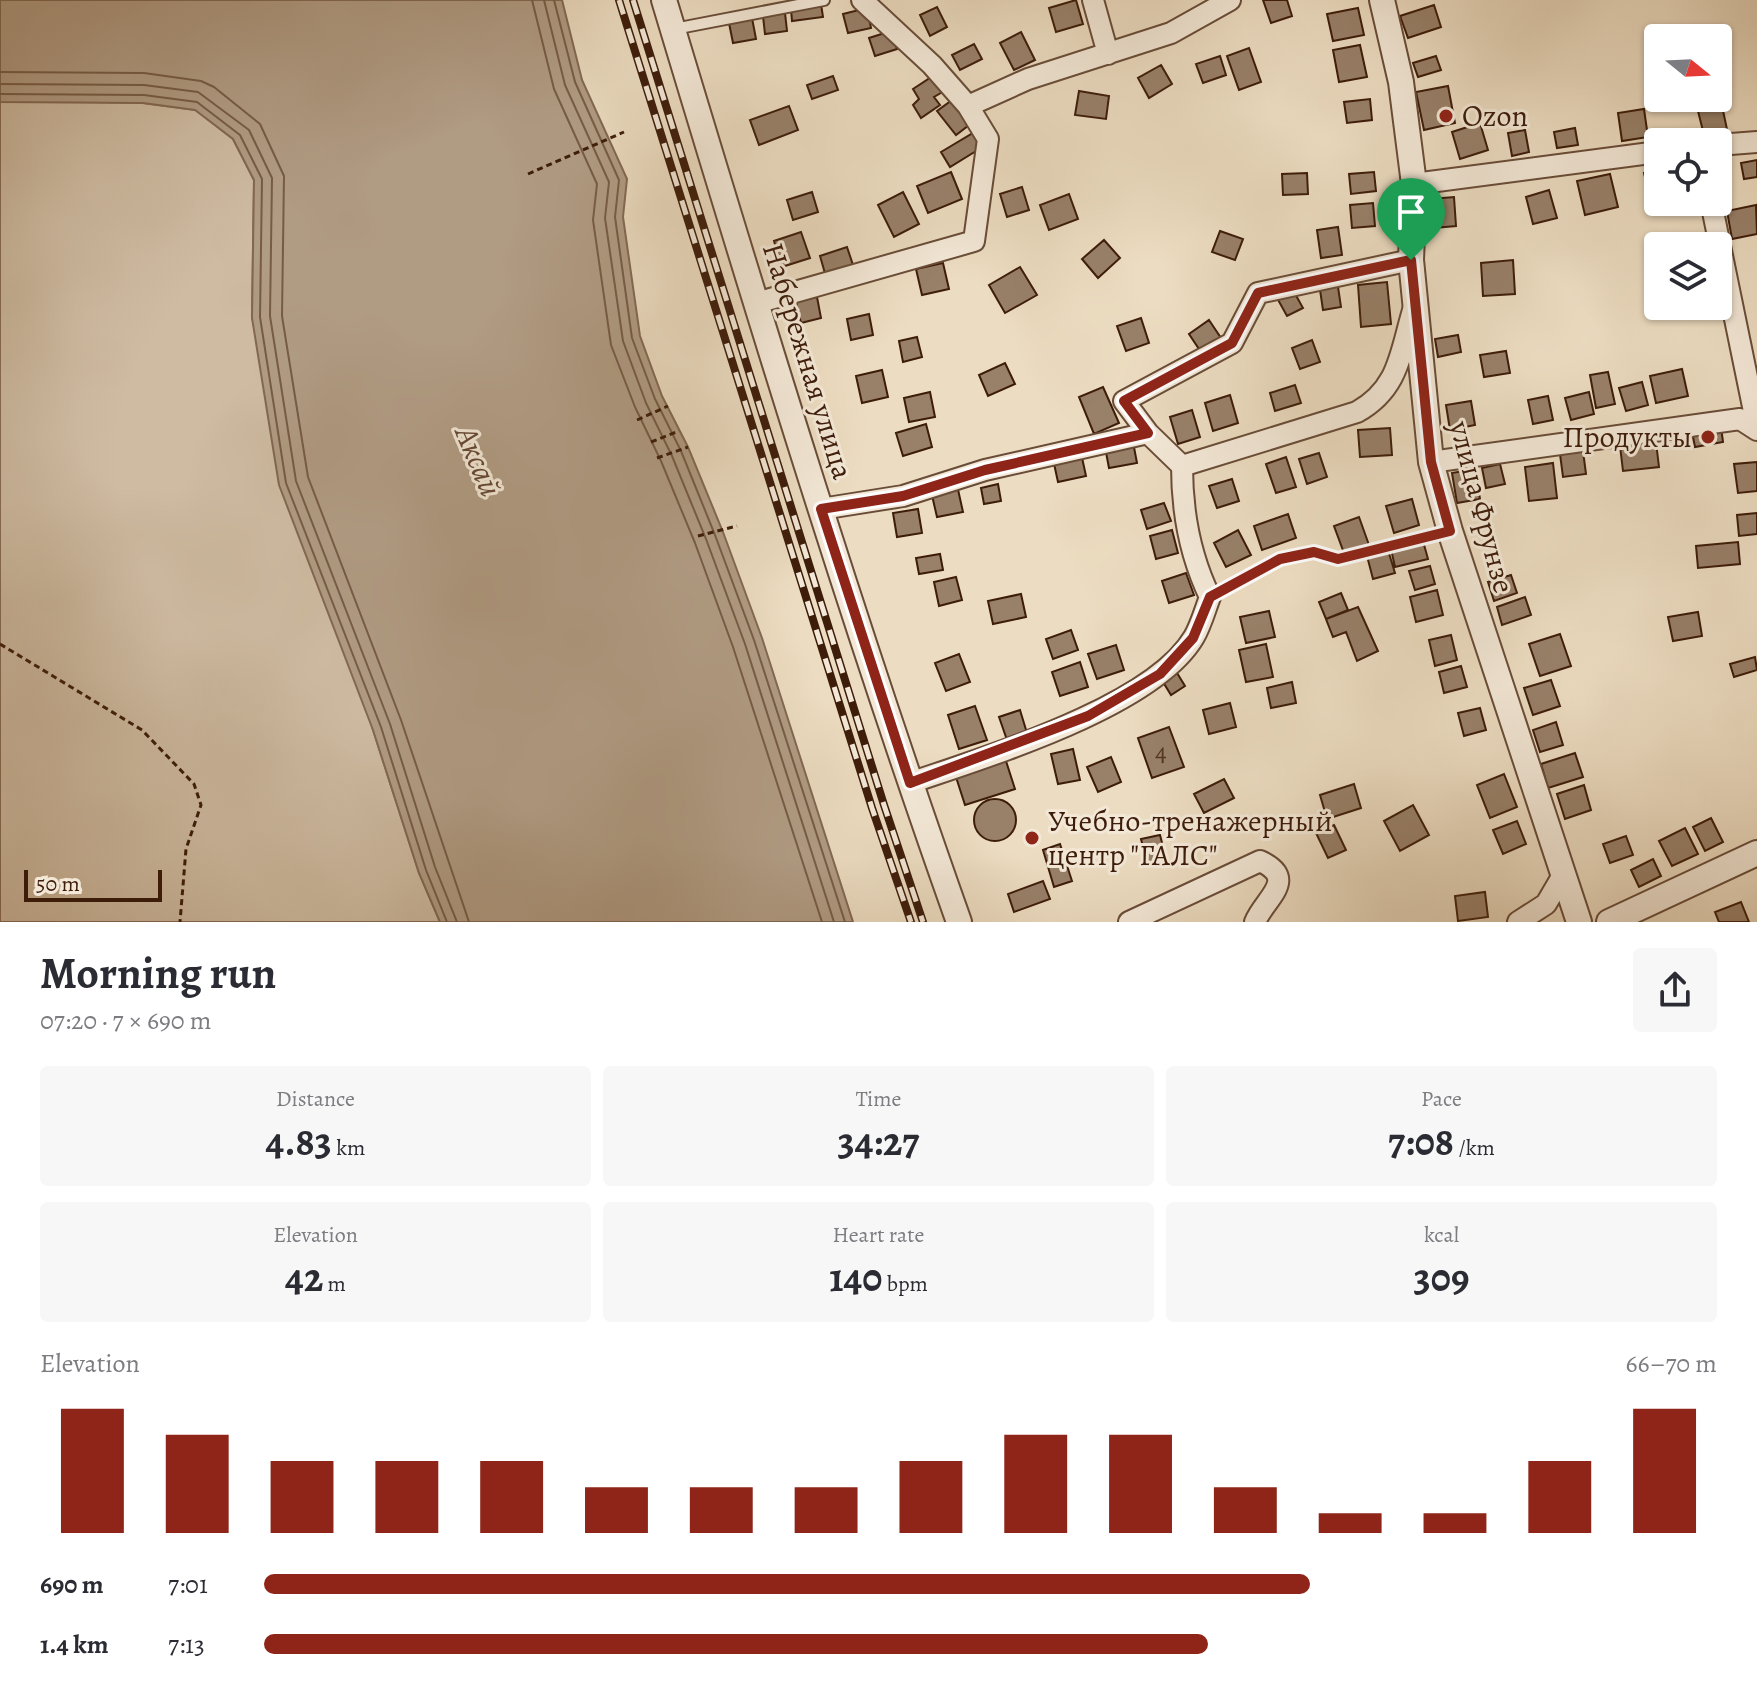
<!DOCTYPE html>
<html lang="en">
<head>
<meta charset="utf-8">
<style>
	:root { --surface:#fff; --page:#f7f7f7; --text:#2b2b33; --muted:#7c7c81; --accent:#8f2418 }
	body { margin:0; font-family:Alegreya,serif; background:var(--page); color:var(--text); height:100vh; display:flex; flex-direction:column; font-size:30px; white-space:nowrap }
	* { box-sizing:border-box; margin:0 }
	p { font-size:26px; color:var(--muted) }
	.icon { flex:none; width:44px; height:44px; fill:none; stroke:currentColor; stroke-width:2; stroke-linecap:round; stroke-linejoin:round }
	.map { position:relative; height:922px; overflow:hidden }
	.details { display:flex; flex-direction:column; background:var(--surface); flex:1 }
	.details>* { flex:none }
	.needle { width:52px; rotate:108deg }
	.fabs { position:absolute; left:1644px; top:24px; display:grid; gap:16px }
	.fabs a { display:grid; place-items:center; width:88px; height:88px; border-radius:8px; background:var(--surface); box-shadow:0 2px 6px #0004; font-size:40px }
	.scale { position:absolute; left:24px; bottom:20px; width:138px; box-sizing:border-box; padding-left:8px; border:4px solid #3d1c0a; border-top:0; font-size:22px; line-height:28px; white-space:nowrap; color:#3d1c0a; -webkit-text-stroke:6px #f3e8d7; paint-order:stroke }
	.pin { position:absolute; display:grid; place-items:center; width:68px; height:68px; color:#fff; margin:-82px -34px; border-radius:50% 50% 50% 0; rotate:-45deg; box-shadow:0 0 8px #0007 }
	.pin .icon { rotate:45deg }
	.round { display:grid; place-items:center; flex:none; width:84px; height:84px; border-radius:8px; background:var(--page) }
	.headline { display:flex; align-items:center; justify-content:space-between; height:136px; padding:0 40px }
	h1 { font-size:44px; font-weight:700; line-height:60px }
	.figures { display:grid; grid-template-columns:repeat(3,1fr); gap:12px; height:136px; padding:8px 40px }
	.figures div { display:grid; align-content:center; border-radius:8px; background:var(--page); text-align:center }
	.figures b { font-size:40px; font-weight:700 }
	.figures small { font-size:22px; font-weight:400 }
	.figures p { font-size:22px }
	.chart { height:224px; padding:16px 40px }
	.chart p { display:flex; justify-content:space-between }
	.chart svg { width:100%; height:144px; margin-top:8px; stroke:var(--accent); stroke-width:6 }
	ul { padding:0 40px; list-style:none; font-size:26px }
	li { display:grid; grid-template-columns:128px 96px 1fr; align-items:center; height:60px }
	li i { height:20px; border-radius:10px; background:var(--accent) }
	.map>svg:first-child { display:block }
	.green { fill:#cebba2; stroke:#866c56; stroke-width:2 }
	.water { fill:#b09b83; stroke:#826853; stroke-width:2 }
	.lines { fill:none; stroke-linecap:round; stroke-linejoin:round }
	.shore { stroke:#765c46; stroke-width:2 }
	.building { fill:#988069; stroke:#3d1c0a; stroke-width:2 }
	.service-casing { stroke:#694c38; stroke-width:14 }
	.minor-casing { stroke:#694c38; stroke-width:24 }
	.tertiary-casing { stroke:#694c38; stroke-width:28 }
	.path { stroke:#3d1c0a; stroke-width:3; stroke-dasharray:6 4; stroke-linecap:butt }
	.service { stroke:#f3e8d7; stroke-width:10 }
	.minor { stroke:#f3e8d7; stroke-width:20 }
	.tertiary { stroke:#f3e8d7; stroke-width:24 }
	.rail-casing { stroke:#3d1c0a; stroke-width:8 }
	.rail { stroke:#f3e8d7; stroke-width:5; stroke-dasharray:15; stroke-linecap:butt }
	.route-casing { stroke:#fff; stroke-width:16 }
	.route { stroke:#8f2418; stroke-width:10 }
	.poi-dot { fill:#8f2418; stroke:#f3e8d7; stroke-width:3 }
	.labels { text-anchor:middle; stroke-width:6; stroke-linejoin:round; paint-order:stroke }
	.number-label { font-size:26px; fill:#543522 }
	.poi-label { font-size:30px; fill:#3d1c0a; stroke:#f3e8d7; text-anchor:start }
	.street-label { font-size:30px; fill:#3d1c0a; stroke:#f3e8d7 }
	.water-label { font-size:32px; font-style:italic; fill:#654834; stroke:#f3e8d7 }
</style>
</head>
<body>
<div class="map">
<svg width="1757" height="922" viewBox="0 0 1757 922">
	<rect width="100%" height="100%" fill="#ecdcc1"/>
	<filter id="stains"><feTurbulence type="fractalNoise" baseFrequency=".0025" numOctaves="4"/><feColorMatrix values="0 0 0 0 .2 0 0 0 0 .09 0 0 0 0 .02 0 0 0 .5 -.17"/></filter>
	<radialGradient id="worn" r=".72"><stop offset=".6" stop-color="#630" stop-opacity="0"/><stop offset="1" stop-color="#630" stop-opacity=".3"/></radialGradient>
	<path class="green" d="M 42,101 L 143,103 L 196,110 L 233,139 L 254,180 L 252,318 L 373,730 L 419,873 L 440,922 L 0,922 L 0,102 Z"/>
	<path class="water" d="M 0,0 L 562,0 L 582,80 L 627,179 L 623,217 L 640,336 L 662,396 L 688,447 L 723,532 L 762,638 L 853,922 L 440,922 L 419,873 L 373,730 L 279,485 L 252,318 L 254,180 L 233,139 L 195,110 L 143,103 L 0,102 Z"/>
	<g class="lines">
		<path class="shore" d="M 532,0 L 554,89 L 597,184 L 593,220 L 611,345 L 635,407 L 661,461 L 695,543 L 733,647 L 822,922
			M 544,0 L 565,85 L 609,182 L 605,218 L 623,341 L 646,403 L 672,456 L 706,539 L 745,644 L 834,922
			M 554,0 L 575,82 L 619,180 L 615,217 L 632,338 L 655,399 L 681,451 L 715,535 L 754,640 L 845,922
			M 0,72 L 144,73 L 201,81 L 214,87 L 260,124 L 284,176 L 282,316 L 308,477 L 401,720 L 469,922
			M 0,84 L 144,85 L 198,92 L 249,130 L 272,178 L 270,316 L 296,481 L 390,724 L 435,867 L 457,922
			M 0,94 L 144,95 L 197,102 L 240,135 L 262,179 L 260,317 L 286,483 L 381,727 L 426,870 L 447,922"/>
	</g>
	<path class="building" d="M 1076,0 L 1083,24 L 1056,32 L 1049,8 Z
		M 1263,0 L 1287,0 L 1292,16 L 1271,23 Z
		M 821,4 L 823,17 L 792,21 L 791,9 Z
		M 1434,5 L 1441,27 L 1408,38 L 1400,16 Z
		M 937,7 L 947,27 L 930,36 L 920,15 Z
		M 867,8 L 871,28 L 848,33 L 843,14 Z
		M 1358,8 L 1364,35 L 1333,41 L 1327,14 Z
		M 785,13 L 787,31 L 765,34 L 763,16 Z
		M 752,18 L 756,39 L 733,43 L 729,23 Z
		M 891,31 L 897,49 L 875,56 L 869,38 Z
		M 1021,32 L 1035,60 L 1014,70 L 1000,43 Z
		M 974,44 L 982,59 L 960,70 L 952,55 Z
		M 1360,45 L 1367,77 L 1339,82 L 1333,50 Z
		M 1249,48 L 1261,82 L 1239,90 L 1227,56 Z
		M 1220,56 L 1226,75 L 1203,83 L 1196,64 Z
		M 1436,56 L 1441,70 L 1418,77 L 1413,63 Z
		M 1161,65 L 1172,84 L 1149,98 L 1138,78 Z
		M 936,74 L 946,90 L 934,97 L 940,105 L 921,118 L 913,105 L 919,99 L 913,89 Z
		M 833,76 L 838,90 L 812,99 L 807,85 Z
		M 1448,86 L 1455,123 L 1424,130 L 1416,92 Z
		M 1079,91 L 1109,96 L 1106,119 L 1075,115 Z
		M 955,98 L 973,122 L 956,135 L 937,111 Z
		M 1370,99 L 1372,120 L 1347,123 L 1344,102 Z
		M 789,106 L 798,130 L 759,145 L 750,120 Z
		M 1722,106 L 1728,134 L 1705,139 L 1698,111 Z
		M 1644,109 L 1648,137 L 1622,141 L 1618,113 Z
		M 1480,123 L 1488,150 L 1460,159 L 1452,132 Z
		M 1575,128 L 1578,145 L 1557,148 L 1554,132 Z
		M 1525,130 L 1529,152 L 1512,156 L 1508,133 Z
		M 973,133 L 981,148 L 950,167 L 941,152 Z
		M 1757,160 L 1757,177 L 1744,179 L 1741,163 Z
		M 1658,169 L 1658,200 L 1651,202 L 1644,173 Z
		M 951,172 L 962,199 L 928,213 L 917,186 Z
		M 1374,172 L 1376,191 L 1351,194 L 1349,174 Z
		M 1307,173 L 1308,194 L 1283,195 L 1282,174 Z
		M 1610,174 L 1618,207 L 1585,215 L 1577,181 Z
		M 1022,187 L 1029,210 L 1007,217 L 1000,194 Z
		M 1549,190 L 1557,218 L 1533,224 L 1526,197 Z
		M 812,192 L 818,212 L 793,220 L 787,200 Z
		M 903,192 L 919,224 L 894,237 L 878,205 Z
		M 1069,194 L 1078,219 L 1049,230 L 1040,205 Z
		M 1454,197 L 1456,226 L 1434,228 L 1431,199 Z
		M 1373,203 L 1375,226 L 1352,228 L 1350,205 Z
		M 1756,205 L 1757,234 L 1732,239 L 1727,211 Z
		M 1338,227 L 1342,255 L 1321,258 L 1317,230 Z
		M 1220,231 L 1243,239 L 1235,260 L 1212,252 Z
		M 801,232 L 810,258 L 782,267 L 774,241 Z
		M 1104,240 L 1120,258 L 1098,278 L 1082,259 Z
		M 847,247 L 854,268 L 826,277 L 820,256 Z
		M 1513,260 L 1515,294 L 1483,296 L 1481,263 Z
		M 943,263 L 949,289 L 922,295 L 916,269 Z
		M 1020,267 L 1037,295 L 1005,313 L 989,285 Z
		M 1337,280 L 1341,307 L 1323,310 L 1319,283 Z
		M 1387,282 L 1391,324 L 1361,327 L 1358,285 Z
		M 1293,290 L 1303,308 L 1287,316 L 1277,298 Z
		M 817,297 L 821,318 L 801,323 L 796,302 Z
		M 869,314 L 873,335 L 851,340 L 847,319 Z
		M 1141,318 L 1149,343 L 1126,351 L 1117,326 Z
		M 1209,320 L 1221,338 L 1201,352 L 1189,334 Z
		M 1458,335 L 1461,352 L 1438,357 L 1435,339 Z
		M 917,337 L 922,357 L 903,362 L 899,341 Z
		M 1312,340 L 1320,362 L 1300,369 L 1292,348 Z
		M 1506,351 L 1510,373 L 1484,377 L 1480,355 Z
		M 1005,363 L 1015,384 L 988,396 L 979,375 Z
		M 1682,369 L 1688,396 L 1656,403 L 1650,376 Z
		M 882,370 L 888,397 L 862,403 L 856,376 Z
		M 1608,372 L 1615,404 L 1596,408 L 1590,375 Z
		M 1642,382 L 1648,405 L 1626,411 L 1619,388 Z
		M 1295,385 L 1301,403 L 1275,411 L 1270,393 Z
		M 1103,387 L 1119,423 L 1094,434 L 1079,397 Z
		M 930,392 L 935,417 L 909,422 L 904,398 Z
		M 1589,392 L 1594,414 L 1571,420 L 1565,398 Z
		M 1230,395 L 1238,423 L 1213,431 L 1205,403 Z
		M 1548,396 L 1553,420 L 1533,424 L 1528,400 Z
		M 1471,401 L 1475,425 L 1450,430 L 1446,405 Z
		M 1192,410 L 1200,437 L 1178,444 L 1170,417 Z
		M 926,424 L 932,447 L 903,456 L 896,433 Z
		M 1721,427 L 1723,442 L 1695,447 L 1692,432 Z
		M 1390,428 L 1392,455 L 1360,457 L 1358,430 Z
		M 1133,442 L 1137,463 L 1109,468 L 1105,447 Z
		M 1656,442 L 1659,467 L 1623,471 L 1620,446 Z
		M 1583,451 L 1586,474 L 1563,477 L 1560,454 Z
		M 1081,453 L 1086,476 L 1058,482 L 1053,459 Z
		M 1319,453 L 1327,477 L 1307,484 L 1299,459 Z
		M 1286,457 L 1296,487 L 1276,493 L 1266,464 Z
		M 1757,462 L 1757,491 L 1738,493 L 1734,464 Z
		M 1553,463 L 1557,498 L 1529,501 L 1525,467 Z
		M 1500,464 L 1505,484 L 1486,488 L 1482,468 Z
		M 1475,469 L 1480,499 L 1457,503 L 1452,473 Z
		M 1232,479 L 1239,501 L 1217,508 L 1209,486 Z
		M 998,484 L 1001,501 L 984,504 L 981,488 Z
		M 957,485 L 963,512 L 937,517 L 931,491 Z
		M 1412,499 L 1419,525 L 1394,533 L 1386,506 Z
		M 1164,503 L 1171,521 L 1147,529 L 1141,510 Z
		M 918,509 L 922,533 L 897,537 L 893,513 Z
		M 1757,513 L 1757,534 L 1739,536 L 1737,515 Z
		M 1288,514 L 1296,538 L 1262,550 L 1254,526 Z
		M 1359,517 L 1369,545 L 1344,553 L 1334,526 Z
		M 1172,530 L 1178,553 L 1156,559 L 1150,536 Z
		M 1238,530 L 1251,555 L 1226,567 L 1214,543 Z
		M 1423,541 L 1428,559 L 1395,567 L 1391,549 Z
		M 1738,542 L 1740,564 L 1698,568 L 1696,546 Z
		M 1388,550 L 1395,573 L 1373,579 L 1367,556 Z
		M 940,554 L 943,570 L 919,574 L 916,558 Z
		M 1430,566 L 1435,584 L 1415,590 L 1409,571 Z
		M 1186,573 L 1194,595 L 1169,603 L 1162,581 Z
		M 1511,575 L 1517,593 L 1494,601 L 1488,582 Z
		M 956,577 L 962,600 L 939,606 L 934,582 Z
		M 1437,590 L 1443,615 L 1416,622 L 1410,597 Z
		M 1341,593 L 1348,610 L 1326,619 L 1319,602 Z
		M 1021,594 L 1026,617 L 993,624 L 988,601 Z
		M 1525,597 L 1531,615 L 1502,625 L 1497,607 Z
		M 1358,607 L 1378,651 L 1357,661 L 1346,632 L 1333,637 L 1326,619 Z
		M 1269,611 L 1275,637 L 1246,643 L 1240,617 Z
		M 1698,612 L 1702,636 L 1673,641 L 1668,617 Z
		M 1071,630 L 1078,650 L 1053,659 L 1046,639 Z
		M 1560,634 L 1571,666 L 1540,676 L 1529,644 Z
		M 1451,635 L 1457,660 L 1435,666 L 1429,640 Z
		M 1266,644 L 1273,677 L 1246,682 L 1239,650 Z
		M 1116,645 L 1124,670 L 1097,679 L 1088,654 Z
		M 959,654 L 970,682 L 946,691 L 935,663 Z
		M 1755,657 L 1757,670 L 1734,677 L 1730,664 Z
		M 1080,662 L 1088,687 L 1060,696 L 1052,672 Z
		M 1461,666 L 1467,687 L 1444,693 L 1439,672 Z
		M 1174,668 L 1185,686 L 1171,695 L 1160,677 Z
		M 1551,680 L 1560,706 L 1533,715 L 1524,688 Z
		M 1292,682 L 1296,703 L 1271,708 L 1267,688 Z
		M 1230,703 L 1236,727 L 1209,734 L 1203,710 Z
		M 975,706 L 987,740 L 959,749 L 948,715 Z
		M 1480,708 L 1486,730 L 1464,736 L 1458,713 Z
		M 1020,710 L 1027,733 L 1007,740 L 999,717 Z
		M 1556,722 L 1563,745 L 1540,752 L 1533,730 Z
		M 1169,727 L 1184,767 L 1152,778 L 1138,738 Z
		M 1073,749 L 1080,780 L 1058,784 L 1051,754 Z
		M 1575,753 L 1583,777 L 1548,788 L 1541,764 Z
		M 1111,757 L 1121,782 L 1098,792 L 1087,767 Z
		M 1005,758 L 1015,789 L 965,805 L 955,774 Z
		M 1504,774 L 1517,807 L 1490,818 L 1477,785 Z
		M 1224,779 L 1234,798 L 1204,813 L 1194,794 Z
		M 1354,784 L 1361,808 L 1327,819 L 1320,795 Z
		M 1584,785 L 1591,810 L 1565,819 L 1557,794 Z
		M974 820a21 21 0 1 1 42 0a21 21 0 1 1-42 0Z
		M 1413,805 L 1429,835 L 1400,851 L 1384,821 Z
		M 1711,818 L 1723,842 L 1705,851 L 1693,827 Z
		M 1517,821 L 1526,844 L 1503,854 L 1493,830 Z
		M 1334,825 L 1346,850 L 1328,858 L 1316,833 Z
		M 1685,828 L 1698,854 L 1672,866 L 1659,841 Z
		M 1160,835 L 1166,858 L 1147,863 L 1141,839 Z
		M 1626,836 L 1633,855 L 1610,863 L 1603,844 Z
		M 1060,844 L 1072,881 L 1054,887 L 1043,850 Z
		M 1653,859 L 1661,876 L 1639,887 L 1631,870 Z
		M 1043,881 L 1050,899 L 1014,912 L 1008,894 Z
		M 1485,892 L 1488,917 L 1458,921 L 1455,896 Z
		M 1741,902 L 1749,922 L 1719,922 L 1715,912 Z"/>
	<g class="lines">
		<defs>
			<path id="service" d="M 674,29 L 824,0"/>
			<path id="minor" d="M 862,0 L 932,65 L 968,106
				M 1093,0 L 1108,54
				M 1718,145 L 1757,142
				M 1414,184 L 1658,152
				M 1711,202 L 1757,426
				M 756,303 L 974,241 L 988,139 L 968,106 L 1028,79 L 1171,33 L 1230,0
				M 1148,433 L 1182,466
				M 1431,462 L 1740,419 L 1757,430
				M 1182,466 L 1357,412 C 1400,388 1400,352 1414,307
				M 821,509 L 903,496 L 985,470 L 1148,433 L 1124,401 L 1232,343 L 1258,293 L 1411,260
				M 910,783 C 985,757 1153,707 1194,637 C 1201,625 1205,610 1210,597 C 1190,556 1182,512 1182,466
				M 1129,922 L 1260,861 C 1299,879 1265,898 1255,922
				M 1518,922 L 1546,904 L 1563,875"/>
			<path id="tertiary" d="M 664,0 C 757,309 851,618 959,922
				M 1382,0 L 1401,82 L 1414,184 L 1411,260 L 1431,462 L 1450,531 L 1579,922
				M 1609,922 L 1757,853"/>
		</defs>
		<use href="#service" class="service-casing"/>
		<use href="#minor" class="minor-casing"/>
		<use href="#tertiary" class="tertiary-casing"/>
		<path class="path" d="M 528,174 L 624,132
			M 637,420 L 668,406
			M 651,442 L 679,431
			M 657,458 L 688,447
			M 698,536 L 737,526
			M 1226,588 L 1280,559 L 1314,552 L 1338,559 L 1431,536
			M 0,644 L 142,730 L 194,784 L 201,805 L 186,849 L 180,922"/>
		<use href="#service" class="service"/>
		<use href="#minor" class="minor"/>
		<use href="#tertiary" class="tertiary"/>
		<defs>
			<path id="rail" d="M 619,0 L 872,808 L 911,922
				M 633,0 L 884,805 L 923,922"/>
		</defs>
		<use href="#rail" class="rail-casing"/>
		<use href="#rail" class="rail"/>
	</g>
	<g class="lines">
		<defs>
			<path id="route" d="M 1411,260 L 1431,462 L 1450,531 L 1338,559 L 1314,552 L 1280,559 L 1210,597 L 1193,638 L 1160,674 L 1088,716 L 910,783 L 821,509 L 903,496 L 985,470 L 1148,433 L 1124,401 L 1232,343 L 1258,293 Z"/>
		</defs>
		<use href="#route" class="route-casing"/>
		<use href="#route" class="route"/>
	</g>
	<g class="poi-dot">
		<circle cx="1446" cy="116" r="8"/>
		<circle cx="1708" cy="437" r="8"/>
		<circle cx="1032" cy="838" r="8"/>
	</g>
	<g class="labels">
		<g class="number-label">
			<text x="1161" y="761">4</text>
		</g>
		<g class="poi-label">
			<text x="1462" y="126">Ozon</text>
			<text x="1692" y="447" text-anchor="end">Продукты</text>
			<text x="1048" y="831">Учебно-тренажерный<tspan x="1048" dy="34">центр "ГАЛС"</tspan></text>
		</g>
		<g class="street-label">
			<text transform="translate(808 361) rotate(73)" y="10">Набережная улица</text>
			<text transform="translate(1482 507) rotate(75)" y="10">улица Фрунзе</text>
		</g>
		<g class="water-label">
			<text transform="translate(479 461) rotate(67)" y="11">Аксай</text>
		</g>
	</g>
	<rect width="100%" height="100%" filter="url(#stains)"/>
	<rect width="100%" height="100%" fill="url(#worn)"/>
</svg>
<div class="fabs">
<a><svg class="needle" viewBox="-14 -14 28 28"><path d="M0-13l5 13h-10z" fill="#e53935"/><path d="M0 13l5-13h-10z" fill="#7c7c81"/></svg></a>
<a><svg class="icon" aria-label="locate" viewBox="0 0 24 24"><circle cx="12" cy="12" r="6"/><path d="M12 2v4M12 18v4M2 12h4M18 12h4"/></svg></a>
<a><svg class="icon" aria-label="layers" viewBox="0 0 24 24"><path d="M12 4l9 5-9 5-9-5zM3 14l9 5 9-5"/></svg></a>
</div>
<div class="scale">50 m</div>
<div class="pin" style="left:1411px;top:260px;background:#1e9e55"><svg class="icon" aria-label="arrive" viewBox="0 0 24 24"><path d="M6 21V4h12l-3 4 3 4H6"/></svg></div>
</div>
<section class="details">
<div class="headline"><div><h1>Morning run</h1><p>07:20 · 7 × 690 m</p></div><a class="round"><svg class="icon" aria-label="share" viewBox="0 0 24 24"><path d="M12 15V3M7 8l5-5 5 5M5 13v7h14v-7"/></svg></a></div>
<div class="figures">
<div><p>Distance</p><b>4.83<small> km</small></b></div>
<div><p>Time</p><b>34:27</b></div>
<div><p>Pace</p><b>7:08<small> /km</small></b></div>
</div>
<div class="figures">
<div><p>Elevation</p><b>42<small> m</small></b></div>
<div><p>Heart rate</p><b>140<small> bpm</small></b></div>
<div><p>kcal</p><b>309</b></div>
</div>
<div class="chart"><p><span>Elevation</span>66–70 m</p>
<svg viewBox="0 0 160 44" preserveAspectRatio="none"><path d="M5 44V6M15 44V14M25 44V22M35 44V22M45 44V22M55 44V30M65 44V30M75 44V30M85 44V22M95 44V14M105 44V14M115 44V30M125 44V38M135 44V38M145 44V22M155 44V6"/></svg>
</div>
<ul>
<li><b>690 m</b>7:01<i style="width:72%"></i></li>
<li><b>1.4 km</b>7:13<i style="width:65%"></i></li>
</ul>
</section>
</body>
</html>
